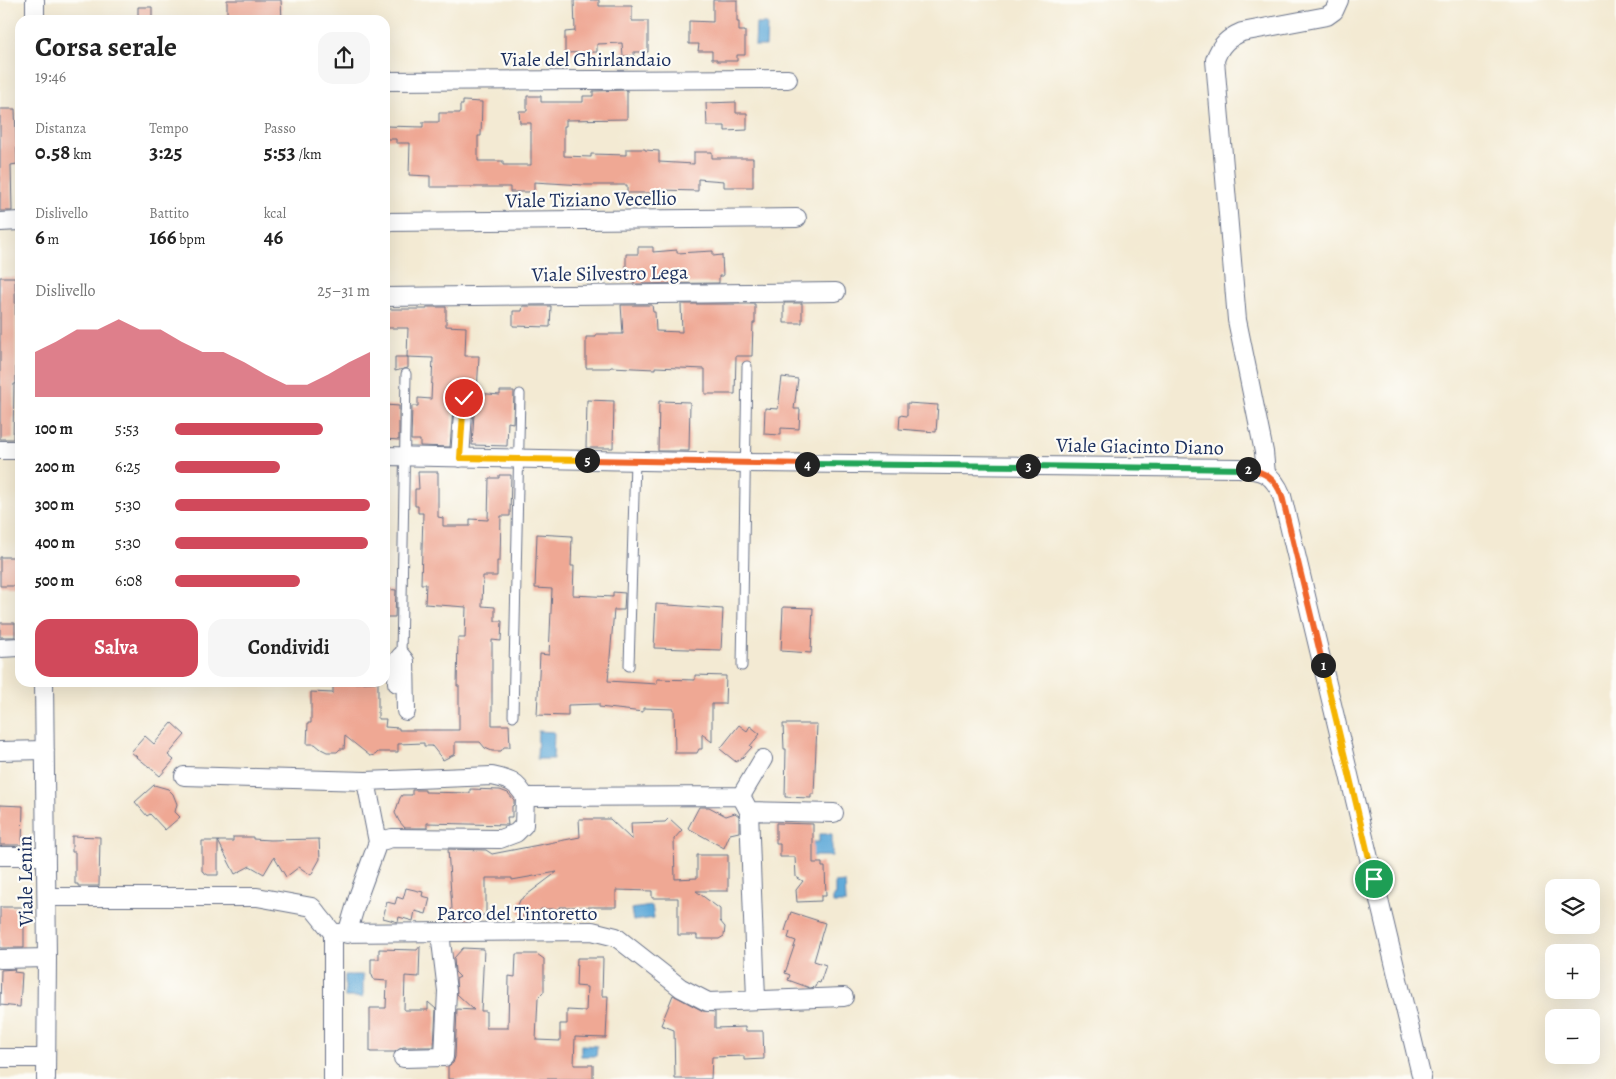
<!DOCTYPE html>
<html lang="it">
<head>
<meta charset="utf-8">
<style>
	:root { --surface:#fff; --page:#f6f6f6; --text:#222; --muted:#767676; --accent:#d1495b }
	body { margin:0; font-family:Alegreya,serif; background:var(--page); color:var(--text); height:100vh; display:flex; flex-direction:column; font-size:19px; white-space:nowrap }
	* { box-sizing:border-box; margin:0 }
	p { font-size:16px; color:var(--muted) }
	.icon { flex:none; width:28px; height:28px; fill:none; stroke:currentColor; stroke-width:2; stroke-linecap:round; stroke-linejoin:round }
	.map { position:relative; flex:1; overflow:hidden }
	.details { position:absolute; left:15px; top:15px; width:375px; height:672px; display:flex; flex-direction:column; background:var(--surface); border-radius:15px; box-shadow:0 5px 20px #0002 }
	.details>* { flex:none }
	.tools { position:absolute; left:1545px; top:879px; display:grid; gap:10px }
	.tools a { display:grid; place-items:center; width:55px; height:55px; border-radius:10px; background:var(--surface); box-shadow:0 5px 20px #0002; font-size:25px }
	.pin { position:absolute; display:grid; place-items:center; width:42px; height:42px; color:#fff; margin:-21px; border:2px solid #fff; border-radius:50%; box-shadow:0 1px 5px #0007 }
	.km { position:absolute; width:25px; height:25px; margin:-12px; border-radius:50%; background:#222; color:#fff; font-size:14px; line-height:25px; text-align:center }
	.round { display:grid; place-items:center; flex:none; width:52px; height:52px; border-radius:15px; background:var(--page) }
	.headline { display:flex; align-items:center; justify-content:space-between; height:85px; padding:0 20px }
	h1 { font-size:28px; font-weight:600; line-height:38px }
	.figures { display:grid; grid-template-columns:repeat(3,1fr); gap:8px; height:85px; padding:5px 20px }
	.figures div { display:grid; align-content:center }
	.figures b { font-size:21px; font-weight:600 }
	.figures small { font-size:14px; font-weight:400 }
	.figures p { font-size:14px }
	.chart { height:140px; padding:10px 20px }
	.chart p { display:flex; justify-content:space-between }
	.chart svg { width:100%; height:90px; margin-top:5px; fill:var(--accent); opacity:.7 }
	.cta { display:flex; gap:10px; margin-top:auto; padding:10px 20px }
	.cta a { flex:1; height:58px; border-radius:15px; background:var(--accent); color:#fff; font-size:20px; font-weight:600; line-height:58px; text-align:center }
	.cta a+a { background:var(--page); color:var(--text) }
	ul { padding:0 20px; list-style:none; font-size:16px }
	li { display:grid; grid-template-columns:80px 60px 1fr; align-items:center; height:38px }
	li i { height:12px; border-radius:6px; background:var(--accent) }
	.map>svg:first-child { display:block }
	.water { fill:#62abd9; stroke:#3e6d9c }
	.building { fill:#efa894 }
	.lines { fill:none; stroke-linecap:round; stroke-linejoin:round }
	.lane-casing { stroke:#677087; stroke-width:11 }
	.street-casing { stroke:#677087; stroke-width:20 }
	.lane { stroke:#fff; stroke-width:9 }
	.street { stroke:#fff; stroke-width:18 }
	.split-1-casing { stroke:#fff; stroke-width:10 }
	.split-2-casing { stroke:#fff; stroke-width:10 }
	.split-3-casing { stroke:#fff; stroke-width:10 }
	.split-4-casing { stroke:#fff; stroke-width:10 }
	.split-5-casing { stroke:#fff; stroke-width:10 }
	.split-6-casing { stroke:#fff; stroke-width:10 }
	.split-1 { stroke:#f5b400; stroke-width:6 }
	.split-2 { stroke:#f0652b; stroke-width:6 }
	.split-3 { stroke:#22a559; stroke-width:6 }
	.split-4 { stroke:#22a559; stroke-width:6 }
	.split-5 { stroke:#f0652b; stroke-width:6 }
	.split-6 { stroke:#f5b400; stroke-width:6 }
	.labels { text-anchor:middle; stroke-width:4.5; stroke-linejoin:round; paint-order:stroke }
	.street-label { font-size:20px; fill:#1b2f5e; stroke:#fdfcf7 }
</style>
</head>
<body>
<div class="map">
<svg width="1616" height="1079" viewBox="0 0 1616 1079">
	<rect width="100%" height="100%" fill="#fdfcf7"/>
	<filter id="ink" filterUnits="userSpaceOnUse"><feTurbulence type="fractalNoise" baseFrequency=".02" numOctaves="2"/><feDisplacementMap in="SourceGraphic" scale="10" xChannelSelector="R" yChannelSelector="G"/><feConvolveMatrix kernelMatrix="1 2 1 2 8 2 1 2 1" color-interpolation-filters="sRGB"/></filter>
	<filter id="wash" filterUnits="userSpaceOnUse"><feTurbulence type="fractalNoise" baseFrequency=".0096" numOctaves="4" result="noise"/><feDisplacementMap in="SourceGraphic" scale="20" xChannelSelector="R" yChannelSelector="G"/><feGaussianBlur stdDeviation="1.12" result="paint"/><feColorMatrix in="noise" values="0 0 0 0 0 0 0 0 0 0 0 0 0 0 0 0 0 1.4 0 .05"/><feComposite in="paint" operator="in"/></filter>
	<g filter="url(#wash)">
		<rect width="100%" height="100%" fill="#f3ead3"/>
		<path class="water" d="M 756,24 L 767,24 L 766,46 L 755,46 Z
			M 538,731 L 554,732 L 553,759 L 537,759 Z
			M 819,834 L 832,834 L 832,856 L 811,856 L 813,842 L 819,842 Z
			M 845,882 L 846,903 L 833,903 L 833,896 L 835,895 L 835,883 Z
			M 652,906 L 654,918 L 633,921 L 631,909 Z
			M 345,975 L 363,975 L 363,997 L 345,997 Z
			M 581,1045 L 597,1046 L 596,1056 L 581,1056 Z"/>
		<g id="blocks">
			<path class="building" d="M 227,0 L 281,0 L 282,20 L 227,20 Z
				M 574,0 L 599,0 L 599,6 L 632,6 L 632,21 L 648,21 L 648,52 L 634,52 L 634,56 L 623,56 L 622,43 L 597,44 L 597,52 L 565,53 L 565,32 L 575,31 Z
				M 713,0 L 737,0 L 737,22 L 739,22 L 739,31 L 745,31 L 745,55 L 737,55 L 737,61 L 717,61 L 717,59 L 712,59 L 712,51 L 698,51 L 699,44 L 689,44 L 689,21 L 713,22 Z
				M 138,7 L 152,7 L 152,20 L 138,19 Z
				M 627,90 L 627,119 L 566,120 L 566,126 L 564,126 L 564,156 L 591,157 L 591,154 L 626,155 L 626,149 L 645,149 L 645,150 L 659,151 L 659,162 L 694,164 L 694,152 L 712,152 L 712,158 L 753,158 L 753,187 L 724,187 L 724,181 L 698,179 L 698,191 L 660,190 L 660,193 L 627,193 L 627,185 L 584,185 L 534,182 L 534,192 L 510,192 L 510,187 L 430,187 L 430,176 L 409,175 L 410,143 L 396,143 L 396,139 L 385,139 L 385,126 L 423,127 L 423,122 L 439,122 L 439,113 L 460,113 L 460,105 L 463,105 L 463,101 L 482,102 L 481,136 L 478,136 L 478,161 L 503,161 L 503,165 L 531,165 L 531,123 L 520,123 L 519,111 L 527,111 L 527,96 L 541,96 L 541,102 L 583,102 L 583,96 L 593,96 L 593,91 Z
				M 736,102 L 736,113 L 747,113 L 747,130 L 725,131 L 725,126 L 707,126 L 706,103 Z
				M 0,109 L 15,109 L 17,164 L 11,165 L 12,211 L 0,211 Z
				M 638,247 L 653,247 L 653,252 L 677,250 L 677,253 L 713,251 L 713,256 L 722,255 L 723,276 L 719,276 L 719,283 L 634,284 L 634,280 L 630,280 L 630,275 L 626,276 L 626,254 L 638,254 Z
				M 0,277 L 15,277 L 16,384 L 14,384 L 13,439 L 0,439 Z
				M 784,303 L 802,303 L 802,323 L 784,323 Z
				M 681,304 L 755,304 L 755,323 L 753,323 L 752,356 L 736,356 L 735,394 L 705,394 L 705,369 L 655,367 L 655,369 L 611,367 L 610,368 L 586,368 L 586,337 L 596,337 L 596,334 L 623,334 L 621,305 L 652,305 L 653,312 L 655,312 L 656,331 L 682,332 Z
				M 523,306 L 551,306 L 550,327 L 513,326 L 513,311 L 522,311 Z
				M 427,307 L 446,307 L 446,326 L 466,327 L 465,356 L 479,356 L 477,393 L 500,395 L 500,391 L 514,391 L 513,423 L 508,422 L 507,446 L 472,445 L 475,398 L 470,390 L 464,387 L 459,389 L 454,397 L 450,447 L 420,446 L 420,440 L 411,440 L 412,406 L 418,406 L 418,398 L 431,399 L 433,358 L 407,357 L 408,328 L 385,328 L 385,309 L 427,309 Z
				M 395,357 L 408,357 L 408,368 L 395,371 Z
				M 782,377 L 798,379 L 794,409 L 800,409 L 799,429 L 781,428 L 781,435 L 764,434 L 765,408 L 778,409 Z
				M 587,400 L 614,401 L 613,448 L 586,448 Z
				M 659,401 L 690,402 L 689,451 L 658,451 Z
				M 907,403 L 938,405 L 936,432 L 899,429 L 900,415 L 907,416 Z
				M 385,405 L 399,406 L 399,440 L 385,439 Z
				M 418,472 L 438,472 L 438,517 L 443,518 L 443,526 L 470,526 L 470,519 L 488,520 L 489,478 L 499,478 L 499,475 L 511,475 L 510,516 L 501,516 L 500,561 L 497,561 L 497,576 L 483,576 L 482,606 L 495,607 L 495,621 L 502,621 L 501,641 L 492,640 L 492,725 L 509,725 L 510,747 L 504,747 L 501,751 L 492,751 L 485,748 L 480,742 L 455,742 L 455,754 L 443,760 L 432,746 L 424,746 L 424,743 L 398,744 L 398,752 L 378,752 L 375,755 L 370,756 L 345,736 L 344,749 L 340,749 L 337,752 L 327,752 L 321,749 L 315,744 L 307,744 L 308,723 L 311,723 L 311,692 L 333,693 L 333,684 L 378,682 L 378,719 L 386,719 L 385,727 L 399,728 L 399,730 L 459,730 L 459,686 L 457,686 L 458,638 L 465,638 L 466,607 L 425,604 L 426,584 L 421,584 L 423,513 L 418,513 L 418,506 L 415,506 L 415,489 L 419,489 Z
				M 537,534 L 572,536 L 571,566 L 574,566 L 573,595 L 613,597 L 613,592 L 625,593 L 624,610 L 614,610 L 608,681 L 657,684 L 657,679 L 695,680 L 695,675 L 726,676 L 725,704 L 712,704 L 712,742 L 702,734 L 702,749 L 699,749 L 697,753 L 675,753 L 674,709 L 643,708 L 643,712 L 599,707 L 599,704 L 568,705 L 568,716 L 537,715 L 540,654 L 549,655 L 552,589 L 535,588 Z
				M 0,557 L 15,557 L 15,586 L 0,586 Z
				M 385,589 L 396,590 L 395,617 L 385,617 Z
				M 656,604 L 723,609 L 721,650 L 654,648 Z
				M 783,607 L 813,608 L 811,653 L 781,651 Z
				M 0,623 L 15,623 L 15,637 L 0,637 Z
				M 172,723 L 185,735 L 168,755 L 174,760 L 160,776 L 131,752 L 145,736 L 154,744 Z
				M 783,724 L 817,724 L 814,794 L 811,794 L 811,798 L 785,797 L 786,749 L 784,749 Z
				M 739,725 L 747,731 L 750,726 L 760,734 L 750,746 L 752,747 L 742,758 L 736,762 L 720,749 Z
				M 154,785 L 168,789 L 173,794 L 177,804 L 175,812 L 180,817 L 165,830 L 150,814 L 147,816 L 135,802 Z
				M 470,789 L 500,790 L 508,793 L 514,800 L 514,805 L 512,806 L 512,817 L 507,817 L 508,825 L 427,823 L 427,828 L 405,828 L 399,821 L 395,813 L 400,798 L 402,795 L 412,795 L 412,790 L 425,790 L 425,792 L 470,793 Z
				M 0,805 L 23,806 L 22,845 L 0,845 Z
				M 699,807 L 709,807 L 726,816 L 735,813 L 739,816 L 739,832 L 730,834 L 724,848 L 688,828 Z
				M 669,818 L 682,830 L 674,839 L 675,879 L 697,878 L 697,855 L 728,855 L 728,891 L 696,891 L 720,909 L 720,921 L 725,927 L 724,936 L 719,939 L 697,939 L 697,935 L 678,935 L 678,898 L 652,898 L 652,891 L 616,890 L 616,907 L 559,907 L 559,909 L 541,909 L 530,919 L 526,915 L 524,918 L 519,912 L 518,905 L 520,900 L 557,872 L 512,880 L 512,878 L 486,878 L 486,914 L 469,921 L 456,918 L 449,913 L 452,909 L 448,849 L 486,850 L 492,854 L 580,837 L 579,819 L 610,819 L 632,840 L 631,823 L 665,822 Z
				M 776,823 L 813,824 L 813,863 L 822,863 L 822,867 L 825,867 L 826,896 L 821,896 L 821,901 L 797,902 L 796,890 L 803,881 L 796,877 L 795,857 L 780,857 L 780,844 L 776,844 Z
				M 72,836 L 100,837 L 99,886 L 78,886 L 78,884 L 75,884 L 75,852 L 72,852 Z
				M 233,837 L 253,837 L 253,839 L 270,840 L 319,839 L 320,859 L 311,875 L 299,867 L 286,877 L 274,857 L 264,874 L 250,866 L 235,874 L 218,841 L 218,875 L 208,875 L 202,871 L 202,841 L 233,841 Z
				M 406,888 L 423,892 L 422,896 L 430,898 L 426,914 L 415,911 L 413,921 L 399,917 L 398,922 L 383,918 L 387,902 L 395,904 L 397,897 L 403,899 Z
				M 0,907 L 24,907 L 24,948 L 0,948 Z
				M 791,912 L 825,923 L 814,961 L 826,965 L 820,983 L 817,982 L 815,987 L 810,988 L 788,980 L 790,975 L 785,973 L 796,941 L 788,938 L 790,932 L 785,931 Z
				M 420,946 L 419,977 L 405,976 L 404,1010 L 428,1010 L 428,1002 L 436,1009 L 434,1047 L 403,1047 L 395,1052 L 370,1052 L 370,1008 L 386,1008 L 387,981 L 374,980 L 371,973 L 371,959 L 379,959 L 379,949 L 417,950 Z
				M 463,948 L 484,949 L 481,1011 L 486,1011 L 486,1028 L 508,1028 L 509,976 L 515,977 L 516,954 L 537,954 L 544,959 L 544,992 L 538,998 L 536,1040 L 560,1041 L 560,1024 L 567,1024 L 567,1010 L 586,1011 L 587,987 L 576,986 L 577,958 L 603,958 L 602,996 L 608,996 L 606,1038 L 575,1037 L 574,1065 L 593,1065 L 593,1079 L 448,1079 L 448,1066 L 453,1063 L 455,1057 L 457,1009 L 474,1010 L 457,994 L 456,979 L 460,977 L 455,972 L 454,958 Z
				M 15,969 L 14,972 L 22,973 L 20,1007 L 0,1005 L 1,970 Z
				M 673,995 L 703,1011 L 715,1012 L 715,1028 L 745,1027 L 745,1031 L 763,1031 L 764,1059 L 744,1060 L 744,1056 L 712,1057 L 711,1079 L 675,1079 L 674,1030 L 661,1025 Z"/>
		</g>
	</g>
	<g filter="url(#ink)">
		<use href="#blocks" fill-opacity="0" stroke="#677087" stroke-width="1"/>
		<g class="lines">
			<defs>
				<path id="lane" d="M 401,656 L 406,374
					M 629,666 L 635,461
					M 742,666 L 747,366
					M 513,716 L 520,394"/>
				<path id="street" d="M 35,0 L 35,20
					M 385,81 L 788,79
					M 0,222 L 20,221
					M 385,222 L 797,218
					M 385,297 L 836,292
					M 0,450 L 20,450
					M 385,456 L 746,463 L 1239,468 C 1262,470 1273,473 1282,496 L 1422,1079
					M 460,458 L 464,398
					M 1266,474 L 1264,452 L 1237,320 L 1215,60 C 1220,45 1228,38 1242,32 L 1327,16 L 1334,11 L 1339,0
					M 0,648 L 20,647
					M 44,682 L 47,958 L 46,1079
					M 397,683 L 398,660 L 401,656 L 405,661 L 406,711
					M 0,751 L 45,750
					M 184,776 L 366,781 L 492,776 C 509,780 516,781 525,797 L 741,796
					M 749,811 L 834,813
					M 378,842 L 392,838 L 500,839 L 516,833 L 524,825 L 525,797
					M 0,856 L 46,856
					M 47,897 L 257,897 L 312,907 L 333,933 L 333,1079
					M 333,933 L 592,931 L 616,937 L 681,988 L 708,1002 L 844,997
					M 347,934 L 359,894 L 378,842 L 366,781
					M 0,959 L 47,958
					M 756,999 L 749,811 L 741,796 L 763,759
					M 0,1058 L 46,1058
					M 403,1058 L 444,1057 L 447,991 L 440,933"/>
			</defs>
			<use href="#lane" class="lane-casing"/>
			<use href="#street" class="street-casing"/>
			<use href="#lane" class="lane"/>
			<use href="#street" class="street"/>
		</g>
	</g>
	<g class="lines" filter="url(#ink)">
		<defs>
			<path id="split-1" d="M 1323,665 L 1374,879"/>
			<path id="split-2" d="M 1248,469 C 1266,472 1275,479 1282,496 L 1323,665"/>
			<path id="split-3" d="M 1028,466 L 1248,469"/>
			<path id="split-4" d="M 807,464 L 1028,466"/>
			<path id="split-5" d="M 587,460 L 807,464"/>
			<path id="split-6" d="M 464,398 L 460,458 L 587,460"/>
		</defs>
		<use href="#split-1" class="split-1-casing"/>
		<use href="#split-2" class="split-2-casing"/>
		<use href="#split-3" class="split-3-casing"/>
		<use href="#split-4" class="split-4-casing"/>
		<use href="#split-5" class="split-5-casing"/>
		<use href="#split-6" class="split-6-casing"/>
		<use href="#split-1" class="split-1"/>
		<use href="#split-2" class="split-2"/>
		<use href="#split-3" class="split-3"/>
		<use href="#split-4" class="split-4"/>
		<use href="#split-5" class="split-5"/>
		<use href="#split-6" class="split-6"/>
	</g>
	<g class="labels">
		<g class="street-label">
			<text x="586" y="66">Viale del Ghirlandaio</text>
			<text transform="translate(591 199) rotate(-1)" y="7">Viale Tiziano Vecellio</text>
			<text transform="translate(610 273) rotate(-1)" y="7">Viale Silvestro Lega</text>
			<text transform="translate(1140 446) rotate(1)" y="7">Viale Giacinto Diano</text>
			<text transform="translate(25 881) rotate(-91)" y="7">Viale Lenin</text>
			<text x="517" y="920">Parco del Tintoretto</text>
		</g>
	</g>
</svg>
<div class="tools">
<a><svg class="icon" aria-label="layers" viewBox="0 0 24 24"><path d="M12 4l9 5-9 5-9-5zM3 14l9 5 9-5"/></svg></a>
<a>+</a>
<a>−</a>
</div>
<div class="pin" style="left:1374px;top:879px;background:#1e9e55"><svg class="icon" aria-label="arrive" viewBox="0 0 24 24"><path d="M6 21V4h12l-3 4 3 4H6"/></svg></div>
<div class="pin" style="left:464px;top:398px;background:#d93025"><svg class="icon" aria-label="check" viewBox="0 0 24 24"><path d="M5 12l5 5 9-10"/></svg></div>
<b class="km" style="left:1323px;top:665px">1</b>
<b class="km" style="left:1248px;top:469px">2</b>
<b class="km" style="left:1028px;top:466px">3</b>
<b class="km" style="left:807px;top:464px">4</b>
<b class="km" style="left:587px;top:460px">5</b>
<section class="details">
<div class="headline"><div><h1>Corsa serale</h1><p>19:46</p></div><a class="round"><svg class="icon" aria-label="share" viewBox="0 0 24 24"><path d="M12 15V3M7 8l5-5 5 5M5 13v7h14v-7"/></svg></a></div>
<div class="figures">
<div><p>Distanza</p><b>0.58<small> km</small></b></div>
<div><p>Tempo</p><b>3:25</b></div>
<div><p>Passo</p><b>5:53<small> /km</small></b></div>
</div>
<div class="figures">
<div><p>Dislivello</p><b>6<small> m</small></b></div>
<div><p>Battito</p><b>166<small> bpm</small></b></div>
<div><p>kcal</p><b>46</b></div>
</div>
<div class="chart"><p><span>Dislivello</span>25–31 m</p>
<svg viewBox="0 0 160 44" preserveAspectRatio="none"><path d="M0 44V22L10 17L20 11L30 11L40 6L50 11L60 11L70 17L80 22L90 22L100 27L110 33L120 38L130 38L140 33L150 27L160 22V44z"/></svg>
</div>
<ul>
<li><b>100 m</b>5:53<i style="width:76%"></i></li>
<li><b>200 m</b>6:25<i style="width:54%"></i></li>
<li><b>300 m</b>5:30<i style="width:100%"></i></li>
<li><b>400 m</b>5:30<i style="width:99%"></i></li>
<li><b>500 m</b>6:08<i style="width:64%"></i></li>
</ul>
<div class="cta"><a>Salva</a><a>Condividi</a></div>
</section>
</div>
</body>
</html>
